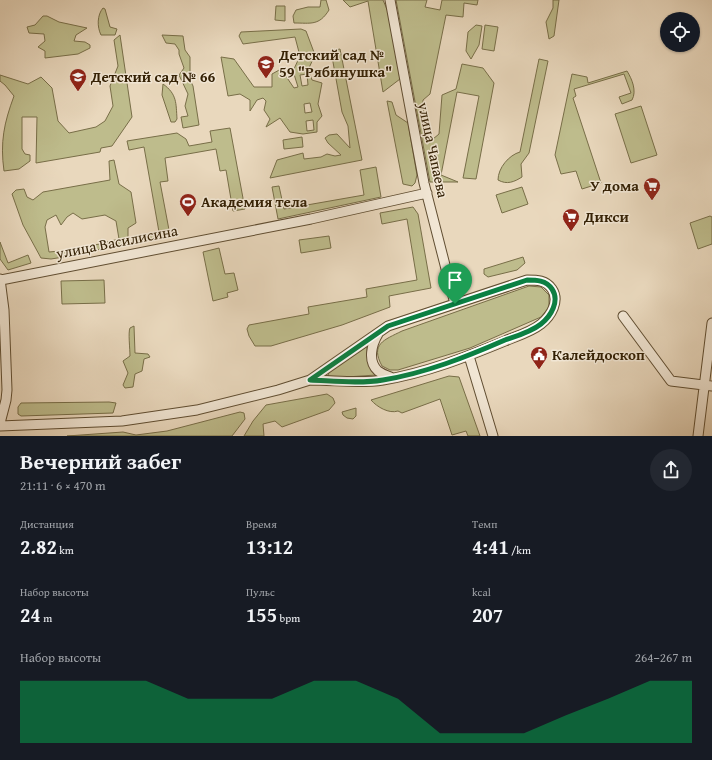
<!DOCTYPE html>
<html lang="ru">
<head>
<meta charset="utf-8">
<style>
	:root { --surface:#171b24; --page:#242831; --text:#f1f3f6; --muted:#9ea1a6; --accent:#0b8043 }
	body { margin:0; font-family:"Gentium Book Plus",serif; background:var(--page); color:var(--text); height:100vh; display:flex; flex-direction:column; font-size:15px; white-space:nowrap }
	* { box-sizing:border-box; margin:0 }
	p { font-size:13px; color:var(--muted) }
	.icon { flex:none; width:22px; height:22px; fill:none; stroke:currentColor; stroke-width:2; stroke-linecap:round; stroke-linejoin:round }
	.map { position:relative; height:436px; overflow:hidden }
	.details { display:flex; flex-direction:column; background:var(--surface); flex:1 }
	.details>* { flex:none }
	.tools { position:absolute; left:660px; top:12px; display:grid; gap:8px }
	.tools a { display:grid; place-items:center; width:40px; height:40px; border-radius:50%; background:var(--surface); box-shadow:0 1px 3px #0004; font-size:20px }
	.pin { position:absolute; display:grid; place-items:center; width:34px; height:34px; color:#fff; margin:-41px -17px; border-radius:50% 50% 50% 0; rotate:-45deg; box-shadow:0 0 4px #0007 }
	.pin .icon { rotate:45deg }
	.round { display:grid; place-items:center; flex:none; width:42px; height:42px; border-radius:21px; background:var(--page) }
	.summary { display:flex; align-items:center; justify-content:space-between; height:68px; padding:0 20px }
	h1 { font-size:22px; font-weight:800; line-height:30px }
	.figures { display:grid; grid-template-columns:repeat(3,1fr); gap:6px; height:68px; padding:4px 20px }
	.figures div { display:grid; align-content:center }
	.figures b { font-size:20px; font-weight:800 }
	.figures small { font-size:11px; font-weight:400 }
	.figures p { font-size:11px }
	.chart { height:112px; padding:8px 20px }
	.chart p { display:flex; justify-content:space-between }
	.chart svg { width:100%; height:72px; margin-top:4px; fill:var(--accent); opacity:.7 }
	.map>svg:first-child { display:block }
	.green { fill:#bebc8c; stroke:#786e48; fill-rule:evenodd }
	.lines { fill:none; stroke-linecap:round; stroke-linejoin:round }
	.minor-casing { stroke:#604e32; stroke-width:11 }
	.minor { stroke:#f1e6d4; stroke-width:9 }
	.route-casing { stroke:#fff; stroke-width:8 }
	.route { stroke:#0b8043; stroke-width:5 }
	.labels { text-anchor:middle; stroke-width:3; stroke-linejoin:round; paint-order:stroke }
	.poi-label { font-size:15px; font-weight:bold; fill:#332004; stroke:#f1e6d4; text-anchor:start }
	.street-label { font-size:15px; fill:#332004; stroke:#f1e6d4 }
</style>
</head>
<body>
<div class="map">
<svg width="712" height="436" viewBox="0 0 712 436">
	<rect width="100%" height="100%" fill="#e9d8bd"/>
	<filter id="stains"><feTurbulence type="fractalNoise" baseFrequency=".005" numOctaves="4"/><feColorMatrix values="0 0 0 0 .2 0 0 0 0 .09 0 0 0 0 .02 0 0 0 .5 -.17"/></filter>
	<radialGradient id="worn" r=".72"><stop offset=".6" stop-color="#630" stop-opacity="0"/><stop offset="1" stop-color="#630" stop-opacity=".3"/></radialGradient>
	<path class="green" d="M 321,0 L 326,0 L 329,10 C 319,26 311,23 294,23 L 293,16 L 296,10 L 308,7 L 320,7 Z
		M 343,0 L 383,0 L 389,14 L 400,79 L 383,92 L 368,1 L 350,7 Z
		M 396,0 L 427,0 L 425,7 L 440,10 L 442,0 L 478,0 L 477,5 L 464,3 L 463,17 L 446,15 L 430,94 L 423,100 C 423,114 423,129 433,139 L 439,134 L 442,95 L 456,89 L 462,64 L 483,68 L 494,83 L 476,179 L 463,178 L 479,96 L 457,92 L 441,175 L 458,182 L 430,182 Z
		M 553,0 L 559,0 L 554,36 L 549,39 L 546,22 L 553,8 Z
		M 276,6 L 285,6 L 285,21 L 275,20 Z
		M 103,8 L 105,9 L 110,27 L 117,29 L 115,35 L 101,35 C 97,27 97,15 103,8 Z
		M 43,16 L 47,16 L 59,22 L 87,28 L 76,35 L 74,41 L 85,42 L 90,45 L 90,48 L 78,54 L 45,58 L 45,51 L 38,47 L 45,41 L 44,34 L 29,33 L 27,27 L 35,25 Z
		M 476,25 L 482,26 L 479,45 L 471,59 L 466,51 L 468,32 Z
		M 485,25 L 498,27 L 494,51 L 482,49 Z
		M 301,29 L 306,31 L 315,55 L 308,70 L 312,80 L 322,83 L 318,104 L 322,116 L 317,122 L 317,132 L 303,134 L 290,132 L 280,118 L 266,127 L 270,119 L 264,110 L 266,101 L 263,98 L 257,100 L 250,111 L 250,100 L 240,94 L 228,96 L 221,57 L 234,59 L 254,87 L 272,87 L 272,74 L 281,69 L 294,88 L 298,87 L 293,71 L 300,56 L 295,37 L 243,44 L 239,36 L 241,32 ZM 307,74 L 308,85 L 302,86 L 300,75 ZM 310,103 L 312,112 L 305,113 L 304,104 ZM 313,120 L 314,130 L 307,131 L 306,121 Z
		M 120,35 L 132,117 L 112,146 L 101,148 L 100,152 L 36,163 L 37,117 L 22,117 L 22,149 L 25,154 L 30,155 L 30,161 L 19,169 L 4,171 C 0,142 4,123 14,96 L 5,85 L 0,81 L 0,75 L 28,84 L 41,77 L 52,88 L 58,121 L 69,133 L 96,127 L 105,121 L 113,106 L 110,86 L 118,66 L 114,40 Z
		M 162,35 L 183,36 L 185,50 L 190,57 L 190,80 L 193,86 L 199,125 L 183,128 L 181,117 L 188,116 L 185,106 L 188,94 L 179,75 L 184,68 L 179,54 L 179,50 L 175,44 L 166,43 Z
		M 340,49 L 362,160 L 270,178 L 277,160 L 303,153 L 304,159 L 321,157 L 327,154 L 335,156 L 341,155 L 328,143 L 325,138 L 329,135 L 337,134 L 350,148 L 348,126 L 342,112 L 331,51 Z
		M 539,59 L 548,61 L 529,153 L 521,164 L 522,177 C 514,182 507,185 498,180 C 498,168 509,155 520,152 Z
		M 627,71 C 632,79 637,91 632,100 L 622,104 L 619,97 L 631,93 L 624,74 L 574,89 L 576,96 L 573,98 L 601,183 L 582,189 L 576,171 L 561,174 L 555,155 L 572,74 L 587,77 L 588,83 Z
		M 163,84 C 177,94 176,103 177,119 L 175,122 L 171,122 L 162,95 Z
		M 387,101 L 392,102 L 396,115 L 408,123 L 417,175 L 415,183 L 412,186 L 403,184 Z
		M 641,106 L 657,155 L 631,163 L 615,114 Z
		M 230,128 L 245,209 L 233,211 L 226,170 L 220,171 L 216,149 L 165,158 L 168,181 L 160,182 L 169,230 L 159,232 L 144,147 L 129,150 L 127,141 L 177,133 L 186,139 L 189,146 L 212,142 L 210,131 Z
		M 302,137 L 303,147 L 284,149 L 283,140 Z
		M 114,160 L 119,184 L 131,192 L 136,223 L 128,228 L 128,244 L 91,251 L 91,246 L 119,239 L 116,221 L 105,215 L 82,219 L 73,213 L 67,217 L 61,225 L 56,215 L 47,220 L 45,227 L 49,252 L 81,249 L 82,254 L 51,259 L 41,258 L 23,225 L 12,194 L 16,190 L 24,189 L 27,197 L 33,200 L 43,192 L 110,180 L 109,161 Z
		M 376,167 L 381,197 L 278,219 L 272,187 L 279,186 L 284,209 L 364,195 L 360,170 Z
		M 522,187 L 528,204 L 502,213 L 496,195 Z
		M 413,207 L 418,214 L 431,288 L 389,296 L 390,307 L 342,325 L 271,346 L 255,346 L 249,336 L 247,329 L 249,325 L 309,314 L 308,307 L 367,297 L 366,289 L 417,280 L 407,219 L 382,224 L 380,213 Z
		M 710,216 L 712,217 L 712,244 L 698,249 L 690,223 Z
		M 156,233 L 160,234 L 161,237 L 139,243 L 138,240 L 140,237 Z
		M 329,236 L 331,248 L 301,253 L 299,240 Z
		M 0,242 L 8,263 L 28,255 L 31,263 L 8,270 L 0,259 Z
		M 219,248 L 225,274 L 234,273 L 238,290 L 227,293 L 228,297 L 213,301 L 203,252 Z
		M 523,257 L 525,263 L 517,270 L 488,277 L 484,274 L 484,269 Z
		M 104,280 L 105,303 L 62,304 L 61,281 Z
		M 529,286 L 541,287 L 549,295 L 549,307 L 541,317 L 470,348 L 398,370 L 390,370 L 382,366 C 370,344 384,340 402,331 Z
		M 134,326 L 135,353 L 148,354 L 150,357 L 144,359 L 142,371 L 135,374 L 133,387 L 125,388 L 123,385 L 128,373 L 123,361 L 130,356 C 130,349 128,332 130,328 Z
		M 367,346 C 367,358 368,366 376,375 L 331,378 L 328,376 L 329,372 Z
		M 449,376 L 459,377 L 480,436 L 468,436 L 466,431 L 452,435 L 440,399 L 402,413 L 398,411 C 389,414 377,407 371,400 Z
		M 327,394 L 333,398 L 335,403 L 329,410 L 282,427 L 275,421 L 263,424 L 264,436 L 244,436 L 253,421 L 266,405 Z
		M 109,402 L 116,403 L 113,413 L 21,416 L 18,414 L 18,407 L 21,403 Z
		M 356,408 L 356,416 L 353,419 L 347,418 L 343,415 L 342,412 Z
		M 240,412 L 244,413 L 245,419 L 232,436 L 67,436 L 123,432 L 136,435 L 167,431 Z"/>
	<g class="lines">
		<defs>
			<path id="minor" d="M 390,0 L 424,183 L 455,304
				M 0,279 L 4,310 L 7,390 L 6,400 L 0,423
				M 1,280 L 311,219 L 427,193
				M 623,316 L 671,381 L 712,386
				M 378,334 C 372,344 367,361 378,371 C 382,374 388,376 393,378
				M 469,356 L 493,436
				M 0,426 L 122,421 L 197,410 L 278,390 L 310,380 L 388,326 L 527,280 C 537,280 546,280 552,289 C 560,301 551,316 541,324 C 531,332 517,336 505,341 C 466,357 426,373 383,380 C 360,384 334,380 310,380
				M 698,436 L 712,323"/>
		</defs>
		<use href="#minor" class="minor-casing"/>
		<use href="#minor" class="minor"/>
	</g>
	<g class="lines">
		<defs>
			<path id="route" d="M 527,280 C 536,280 546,280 552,289 C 560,301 551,316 541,324 C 531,332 517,336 505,340 C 466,357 426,373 383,380 C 360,384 334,381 310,380 L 388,326 Z"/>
		</defs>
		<use href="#route" class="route-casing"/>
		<use href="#route" class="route"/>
	</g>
	<defs>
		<symbol id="school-pin" viewBox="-11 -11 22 30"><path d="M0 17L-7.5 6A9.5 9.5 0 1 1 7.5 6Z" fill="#8f2418" stroke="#f1e6d4"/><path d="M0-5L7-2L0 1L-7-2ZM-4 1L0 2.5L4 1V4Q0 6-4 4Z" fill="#fff"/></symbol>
		<symbol id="supermarket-pin" viewBox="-11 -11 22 30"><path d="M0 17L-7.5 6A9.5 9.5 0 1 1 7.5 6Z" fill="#8f2418" stroke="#f1e6d4"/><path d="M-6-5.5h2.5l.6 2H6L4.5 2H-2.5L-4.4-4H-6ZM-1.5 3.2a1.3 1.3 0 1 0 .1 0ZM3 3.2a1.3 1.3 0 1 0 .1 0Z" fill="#fff"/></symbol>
		<symbol id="stadium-pin" viewBox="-11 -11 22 30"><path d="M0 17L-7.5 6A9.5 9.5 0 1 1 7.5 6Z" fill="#8f2418" stroke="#f1e6d4"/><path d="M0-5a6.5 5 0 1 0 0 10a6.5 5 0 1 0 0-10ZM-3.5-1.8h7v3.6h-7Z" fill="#fff"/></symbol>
		<symbol id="civic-pin" viewBox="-11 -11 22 30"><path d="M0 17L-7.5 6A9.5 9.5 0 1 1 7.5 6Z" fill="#8f2418" stroke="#f1e6d4"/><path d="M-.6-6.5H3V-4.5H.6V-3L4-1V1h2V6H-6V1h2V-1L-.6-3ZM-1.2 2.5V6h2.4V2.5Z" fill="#fff"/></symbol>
	</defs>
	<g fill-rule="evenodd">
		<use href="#school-pin" x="256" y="54" width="20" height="27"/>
		<use href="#school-pin" x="68" y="67" width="20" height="27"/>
		<use href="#supermarket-pin" x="642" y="176" width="20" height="27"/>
		<use href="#stadium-pin" x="178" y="192" width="20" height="27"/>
		<use href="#supermarket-pin" x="561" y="207" width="20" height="27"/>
		<use href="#civic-pin" x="529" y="345" width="20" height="27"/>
	</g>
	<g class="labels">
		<g class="poi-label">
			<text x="279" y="60">Детский сад №<tspan x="279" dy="17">59 "Рябинушка"</tspan></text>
			<text x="91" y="82">Детский сад № 66</text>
			<text x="639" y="191" text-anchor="end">У дома</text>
			<text x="201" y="207">Академия тела</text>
			<text x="584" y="222">Дикси</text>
			<text x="552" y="360">Калейдоскоп</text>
		</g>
		<g class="street-label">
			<text transform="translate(433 150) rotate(78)" y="5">улица Чапаева</text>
			<text transform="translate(117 242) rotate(-11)" y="5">улица Василисина</text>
		</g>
	</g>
	<rect width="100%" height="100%" filter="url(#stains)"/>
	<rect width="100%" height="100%" fill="url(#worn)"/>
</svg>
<div class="tools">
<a><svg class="icon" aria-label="locate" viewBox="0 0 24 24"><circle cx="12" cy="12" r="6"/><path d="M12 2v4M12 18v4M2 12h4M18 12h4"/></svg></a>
</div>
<div class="pin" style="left:455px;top:304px;background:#1e9e55"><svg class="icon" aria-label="arrive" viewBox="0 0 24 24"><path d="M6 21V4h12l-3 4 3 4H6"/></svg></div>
</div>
<section class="details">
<div class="summary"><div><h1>Вечерний забег</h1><p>21:11 · 6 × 470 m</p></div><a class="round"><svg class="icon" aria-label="share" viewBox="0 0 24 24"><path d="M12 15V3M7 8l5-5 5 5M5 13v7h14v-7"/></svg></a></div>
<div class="figures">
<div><p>Дистанция</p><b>2.82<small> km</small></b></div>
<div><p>Время</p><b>13:12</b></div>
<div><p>Темп</p><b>4:41<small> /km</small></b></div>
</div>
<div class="figures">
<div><p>Набор высоты</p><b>24<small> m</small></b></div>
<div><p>Пульс</p><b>155<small> bpm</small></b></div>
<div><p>kcal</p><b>207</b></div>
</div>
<div class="chart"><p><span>Набор высоты</span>264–267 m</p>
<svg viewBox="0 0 160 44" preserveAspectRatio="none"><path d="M0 44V6L10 6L20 6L30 6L40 17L50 17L60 17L70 6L80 6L90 17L100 38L110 38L120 38L130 27L140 17L150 6L160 6V44z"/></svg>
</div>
</section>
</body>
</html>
